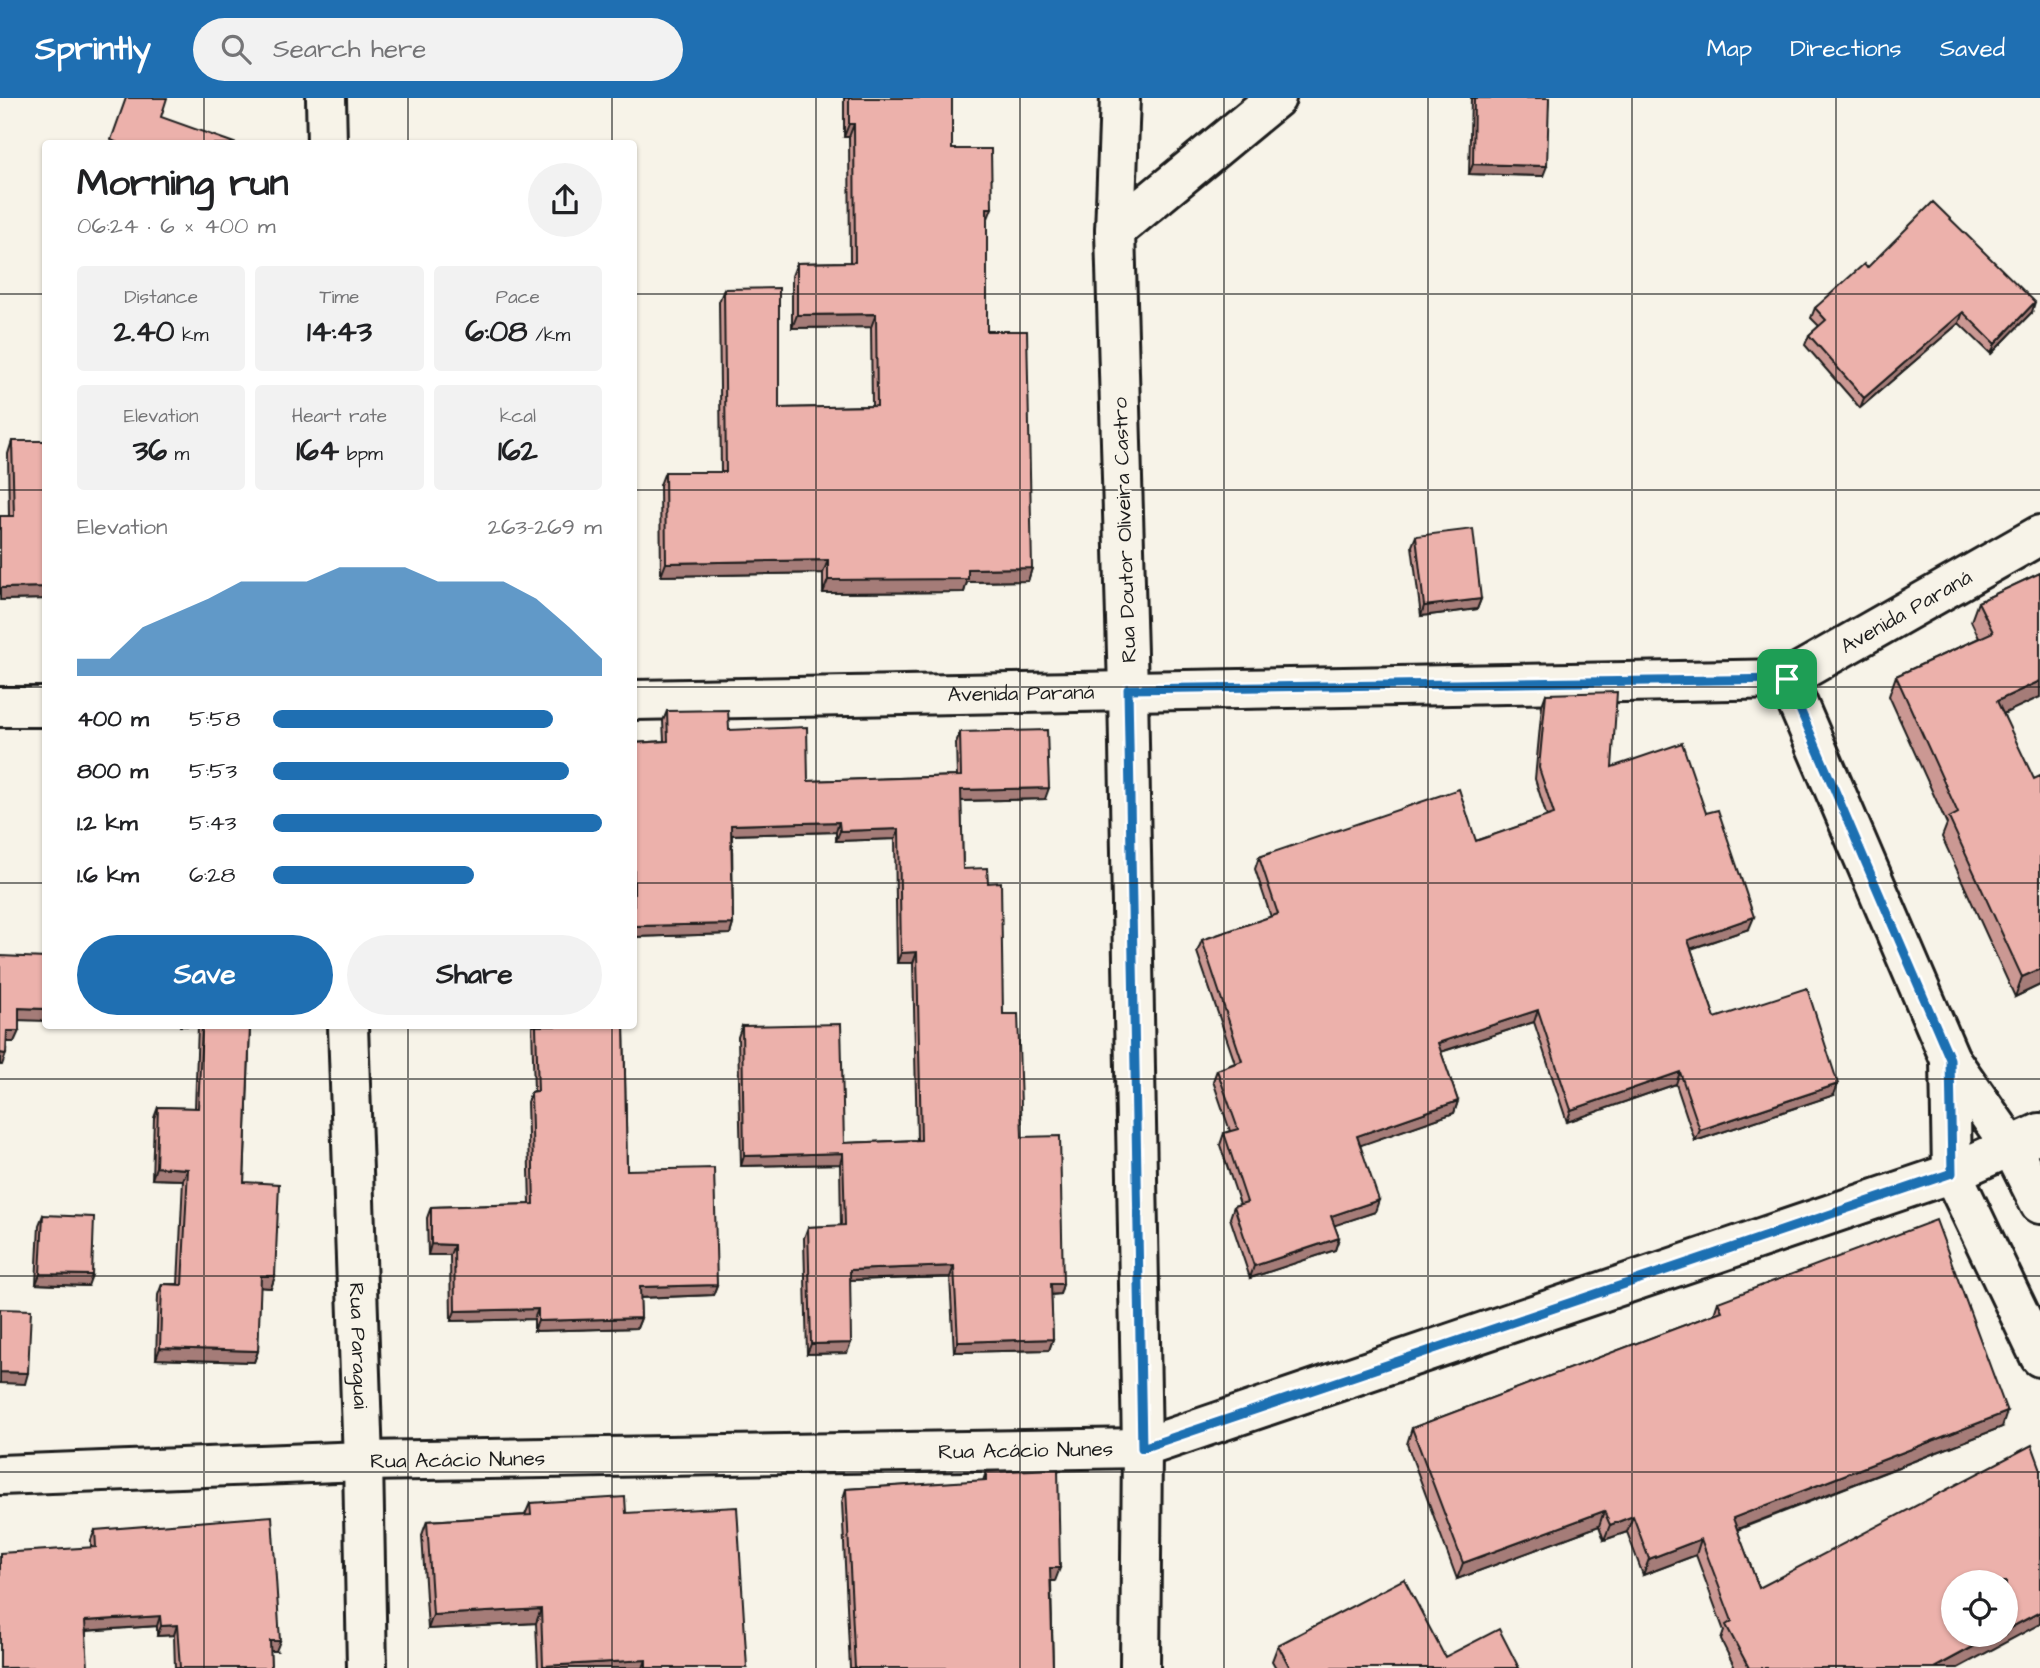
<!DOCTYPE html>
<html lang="en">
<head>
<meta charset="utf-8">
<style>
	:root { --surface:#fff; --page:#f2f2f2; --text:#202124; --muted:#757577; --accent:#1f6fb2 }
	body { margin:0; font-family:"Architects Daughter",sans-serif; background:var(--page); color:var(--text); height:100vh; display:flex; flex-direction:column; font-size:26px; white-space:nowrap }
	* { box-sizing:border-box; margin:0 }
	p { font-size:23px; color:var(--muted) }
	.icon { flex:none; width:38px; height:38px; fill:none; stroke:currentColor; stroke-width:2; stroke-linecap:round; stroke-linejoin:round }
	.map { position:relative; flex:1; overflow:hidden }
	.sheet { position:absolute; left:42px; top:42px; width:595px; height:889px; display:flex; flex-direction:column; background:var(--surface); border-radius:7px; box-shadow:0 2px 5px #0004 }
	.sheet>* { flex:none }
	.buttons { position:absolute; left:1941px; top:1472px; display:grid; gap:14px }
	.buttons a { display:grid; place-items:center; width:77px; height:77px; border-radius:50%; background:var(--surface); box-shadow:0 2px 5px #0004; font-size:35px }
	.pin { position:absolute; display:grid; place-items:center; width:60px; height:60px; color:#fff; margin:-30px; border-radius:14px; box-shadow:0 4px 10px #0006 }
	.round { display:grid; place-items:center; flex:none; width:74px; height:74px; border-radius:37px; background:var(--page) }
	.summary { display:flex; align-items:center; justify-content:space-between; height:119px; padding:0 35px }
	h1 { font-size:38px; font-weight:700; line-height:52px }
	.stats { display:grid; grid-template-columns:repeat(3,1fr); gap:10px; height:119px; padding:7px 35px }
	.stats div { display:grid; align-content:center; border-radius:7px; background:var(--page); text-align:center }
	.stats b { font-size:30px; font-weight:700 }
	.stats small { font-size:19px; font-weight:400 }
	.stats p { font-size:19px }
	.chart { height:196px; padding:14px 35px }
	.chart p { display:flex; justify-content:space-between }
	.chart svg { width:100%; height:126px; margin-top:7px; fill:var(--accent); opacity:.7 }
	.primary-button { display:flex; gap:14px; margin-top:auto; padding:14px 35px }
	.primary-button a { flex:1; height:80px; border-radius:42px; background:var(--accent); color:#fff; font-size:28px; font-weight:700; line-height:80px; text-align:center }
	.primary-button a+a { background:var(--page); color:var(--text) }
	ul { padding:0 35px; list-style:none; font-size:23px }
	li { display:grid; grid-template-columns:112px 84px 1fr; align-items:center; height:52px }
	li i { height:18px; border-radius:9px; background:var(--accent) }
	header { display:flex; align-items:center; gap:42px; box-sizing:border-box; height:98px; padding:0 35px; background:var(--accent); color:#fff }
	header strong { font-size:33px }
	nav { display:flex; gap:38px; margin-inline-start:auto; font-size:24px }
	.search { width:490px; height:63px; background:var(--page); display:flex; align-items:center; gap:18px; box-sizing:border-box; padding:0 24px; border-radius:38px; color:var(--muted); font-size:26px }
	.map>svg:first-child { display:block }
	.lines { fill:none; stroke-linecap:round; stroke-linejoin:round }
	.street-casing { stroke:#1c1c1c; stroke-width:44 }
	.secondary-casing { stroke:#1c1c1c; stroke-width:44 }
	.street { stroke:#f7f3e8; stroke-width:38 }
	.secondary { stroke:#f7f3e8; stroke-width:38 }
	.wall { fill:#cb9893; stroke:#1c1c1c; stroke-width:2 }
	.shaded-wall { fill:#a57c78; stroke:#1c1c1c; stroke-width:2 }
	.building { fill:#ecb1ab; stroke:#1c1c1c; stroke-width:2 }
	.route-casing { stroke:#fff; stroke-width:14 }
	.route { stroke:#1f6fb2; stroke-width:9 }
	.grid { fill:none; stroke:#1c1c1c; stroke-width:2; stroke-opacity:0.55 }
	.labels { text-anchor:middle; stroke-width:5; stroke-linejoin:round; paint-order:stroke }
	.street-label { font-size:21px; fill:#1c1c1c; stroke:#f7f3e8 }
</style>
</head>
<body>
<header>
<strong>Sprintly</strong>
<div class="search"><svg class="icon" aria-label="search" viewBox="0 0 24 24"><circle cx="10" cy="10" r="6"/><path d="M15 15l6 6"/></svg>Search here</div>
<nav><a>Map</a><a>Directions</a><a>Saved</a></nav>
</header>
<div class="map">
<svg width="2040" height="1570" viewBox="0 0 2040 1570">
	<rect width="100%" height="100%" fill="#f7f3e8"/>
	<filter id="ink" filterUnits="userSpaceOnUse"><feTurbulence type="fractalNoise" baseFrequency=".0143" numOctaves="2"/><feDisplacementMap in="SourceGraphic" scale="14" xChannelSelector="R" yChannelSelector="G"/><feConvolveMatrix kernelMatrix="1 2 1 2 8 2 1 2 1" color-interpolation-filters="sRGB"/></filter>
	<g filter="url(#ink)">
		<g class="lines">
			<defs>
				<g id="street">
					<path d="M 326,0 L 327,46"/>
					<path d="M 1115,133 L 1120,0"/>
					<path d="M 1787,581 L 1950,961 L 2012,1050 L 2040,1106"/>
					<path d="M 1128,591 L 1115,133 L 1276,0"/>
					<path id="s1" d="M 348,928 L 363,1363 L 367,1570"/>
					<path d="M 1950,961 L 1952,1075 L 2040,1259"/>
				</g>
				<g id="secondary">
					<path d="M 1128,591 L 1142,1350 L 1140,1570"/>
					<path id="s2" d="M 634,602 L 1787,581 L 2040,437"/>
					<path d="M 0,609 L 46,609"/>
					<path id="s3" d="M 0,1377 L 363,1363 L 1142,1350 L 1952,1075 L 2040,1035"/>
				</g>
			</defs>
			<use href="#street" class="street-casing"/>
			<use href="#secondary" class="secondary-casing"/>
			<use href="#street" class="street"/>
			<use href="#secondary" class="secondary"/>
		</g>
		<path class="wall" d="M 844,0 L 952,0 L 952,51 L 987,123 L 987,233 L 1032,470 L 1028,483 L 967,484 L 964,494 L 823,495 L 823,475 L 661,478 L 660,387 L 665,374 L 721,374 L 719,204 L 724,191 L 779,310 L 872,308 L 871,229 L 792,230 L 792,178 L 797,165 L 850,164 L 849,39 L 844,39 Z
			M 1471,0 L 1549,0 L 1543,78 L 1469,76 Z
			M 1867,170 L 2032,214 L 1991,256 L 1959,225 L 1860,310 L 1805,247 L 1809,237 L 1819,228 L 1811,220 L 1815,210 Z
			M 12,343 L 46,343 L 46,501 L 0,502 L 9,418 L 8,356 Z
			M 1416,438 L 1481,501 L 1477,511 L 1421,518 L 1412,448 Z
			M 2040,475 L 2004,616 L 2040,887 L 2015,899 L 1942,739 L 1947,726 L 1889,598 L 1896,578 L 1979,540 L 1971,523 L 1978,504 Z
			M 1546,596 L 1612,669 L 1706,715 L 1749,831 L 1691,851 L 1715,920 L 1834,997 L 1695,1043 L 1676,986 L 1567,1024 L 1534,924 L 1441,954 L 1458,1003 L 1454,1015 L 1360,1047 L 1375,1114 L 1334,1127 L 1339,1140 L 1335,1152 L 1250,1180 L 1230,1120 L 1234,1108 L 1240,1106 L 1220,1047 L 1224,1035 L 1230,1033 L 1213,983 L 1217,972 L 1235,965 L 1197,854 L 1202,842 L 1271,819 L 1255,771 L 1259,759 L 1476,743 L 1547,719 L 1535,681 L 1542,607 Z
			M 667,613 L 729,632 L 808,683 L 957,678 L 956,645 L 960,634 L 1045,701 L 961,703 L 963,771 L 988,785 L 1003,916 L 1022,1039 L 1063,1186 L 1060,1196 L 1051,1197 L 1053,1241 L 1049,1252 L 954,1254 L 950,1179 L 850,1182 L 847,1255 L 807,1256 L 804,1140 L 808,1129 L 841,1128 L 840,1066 L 741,1068 L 738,939 L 742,928 L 844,1045 L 917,1042 L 913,865 L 897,865 L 895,741 L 836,743 L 836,734 L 732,737 L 733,826 L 730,836 L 634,839 L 634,645 L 664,643 L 663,623 Z
			M 179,928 L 250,928 L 244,1084 L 275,1178 L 271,1190 L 260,1189 L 258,1253 L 254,1264 L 156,1261 L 158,1197 L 162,1186 L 178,1186 L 183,1082 L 152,1081 L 154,1020 L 158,1009 L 195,1010 L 198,928 Z
			M 532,928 L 624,928 L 627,1072 L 717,1187 L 713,1197 L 640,1200 L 641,1220 L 637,1230 L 534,1233 L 534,1221 L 451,1223 L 450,1157 L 428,1157 L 427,1120 L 431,1109 L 530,1106 L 527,1004 L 531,994 L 534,993 Z
			M 43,1117 L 88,1188 L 36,1186 L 39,1127 Z
			M 1718,1204 L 2002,1329 L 1737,1432 L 1759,1490 L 1958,1570 L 1735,1570 L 1721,1542 L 1724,1533 L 1696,1457 L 1643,1477 L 1627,1434 L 1604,1442 L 1599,1428 L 1457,1481 L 1407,1346 L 1412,1330 L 1714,1216 Z
			M 986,1374 L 1055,1483 L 1051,1483 L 1053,1570 L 850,1570 L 842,1404 L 846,1391 L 983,1383 Z
			M 530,1405 L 626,1415 L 747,1570 L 538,1570 L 536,1525 L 428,1531 L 422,1437 L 427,1423 L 525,1417 Z
			M 95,1432 L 276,1553 L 270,1553 L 271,1570 L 175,1570 L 174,1537 L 157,1538 L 157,1528 L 86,1533 L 87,1570 L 0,1570 L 91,1449 L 91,1442 Z
			M 1278,1547 L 1445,1559 L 1519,1570 L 1276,1570 L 1272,1563 Z"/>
		<path class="shaded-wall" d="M 849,26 L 854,26 L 849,39 L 844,39 Z
			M 1473,66 L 1547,68 L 1543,78 L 1469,76 Z
			M 987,110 L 992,110 L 987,123 Z
			M 2035,204 L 2032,214 L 1991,256 L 1995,246 Z
			M 1963,214 L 1959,225 L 1860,310 L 1864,300 Z
			M 876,216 L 871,229 L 792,230 L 797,217 Z
			M 828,462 L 823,475 L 661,478 L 666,465 Z
			M 1032,470 L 1028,483 L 967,484 L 964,494 L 823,495 L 828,482 L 968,471 Z
			M 46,489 L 46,501 L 0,502 L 0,490 Z
			M 1481,501 L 1477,511 L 1421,518 L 1424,508 Z
			M 2040,583 L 2040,599 L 1990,622 L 1997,603 Z
			M 1049,690 L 1045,701 L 957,703 L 961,692 Z
			M 839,724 L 836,734 L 727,737 L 731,727 Z
			M 899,731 L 895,741 L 836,743 L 840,733 Z
			M 1754,819 L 1749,831 L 1684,853 L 1688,842 Z
			M 733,826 L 730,836 L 634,839 L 634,828 Z
			M 917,854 L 913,865 L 897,865 L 901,855 Z
			M 2040,871 L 2040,887 L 2015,899 L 2022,879 Z
			M 19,910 L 46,911 L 46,923 L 15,922 Z
			M 1538,912 L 1534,924 L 1434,956 L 1438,945 Z
			M 7,933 L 19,933 L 14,944 L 3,944 Z
			M 0,955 L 6,956 L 2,967 L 0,967 Z
			M 1680,974 L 1676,986 L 1567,1024 L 1571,1012 Z
			M 1838,986 L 1834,997 L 1695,1043 L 1700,1032 Z
			M 1458,1003 L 1454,1015 L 1353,1050 L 1357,1038 Z
			M 843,1055 L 840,1066 L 741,1068 L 744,1058 Z
			M 156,1069 L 188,1071 L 183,1082 L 152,1081 Z
			M 1379,1102 L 1375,1114 L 1327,1130 L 1331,1118 Z
			M 1339,1140 L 1335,1152 L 1250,1180 L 1254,1168 Z
			M 431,1146 L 454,1147 L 450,1157 L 428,1157 Z
			M 954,1168 L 950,1179 L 846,1182 L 850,1172 Z
			M 40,1176 L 92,1177 L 88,1188 L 36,1186 Z
			M 261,1178 L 275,1178 L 271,1190 L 257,1189 Z
			M 1051,1186 L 1063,1186 L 1060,1196 L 1047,1197 Z
			M 717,1187 L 713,1197 L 636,1200 L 640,1189 Z
			M 538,1211 L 534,1221 L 451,1223 L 455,1213 Z
			M 641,1220 L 637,1230 L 534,1233 L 538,1223 Z
			M 1053,1241 L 1049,1252 L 954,1254 L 958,1244 Z
			M 851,1245 L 847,1255 L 807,1256 L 811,1246 Z
			M 160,1250 L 258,1253 L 254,1264 L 156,1261 Z
			M 0,1274 L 28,1275 L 25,1286 L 0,1285 Z
			M 2007,1314 L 2002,1329 L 1727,1435 L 1733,1420 Z
			M 1604,1413 L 1599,1428 L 1457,1481 L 1463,1465 Z
			M 1633,1418 L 1627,1434 L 1604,1442 L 1610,1427 Z
			M 1701,1441 L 1696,1457 L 1643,1477 L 1649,1461 Z
			M 1050,1470 L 1060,1470 L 1055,1483 L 1046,1483 Z
			M 541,1511 L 536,1525 L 428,1531 L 433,1517 Z
			M 2040,1514 L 2040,1526 L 1958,1570 L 1934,1570 L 1997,1536 L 2006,1536 L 2006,1532 Z
			M 160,1518 L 157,1528 L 81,1533 L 85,1523 Z
			M 177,1527 L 174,1537 L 157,1538 L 161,1528 Z
			M 270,1543 L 280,1543 L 276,1553 L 266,1553 Z
			M 646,1562 L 643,1570 L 543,1570 L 543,1568 Z"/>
		<path class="building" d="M 126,0 L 167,0 L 161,19 L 237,46 L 120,46 L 111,42 Z
			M 849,0 L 952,0 L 952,51 L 991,51 L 992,110 L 987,110 L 987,233 L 1027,233 L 1032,470 L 968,471 L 968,481 L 828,482 L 828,462 L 666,465 L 665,374 L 726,374 L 724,191 L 779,190 L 779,310 L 877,308 L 876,216 L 797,217 L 797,165 L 855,164 L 854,26 L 849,26 Z
			M 1474,0 L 1549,0 L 1547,68 L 1473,66 Z
			M 1933,104 L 2035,204 L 1995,246 L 1963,214 L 1864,300 L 1809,237 L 1826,222 L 1815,210 L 1864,166 L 1867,170 Z
			M 12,343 L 46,343 L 46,489 L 0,490 L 0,418 L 14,418 Z
			M 1473,431 L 1481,501 L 1424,508 L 1416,438 Z
			M 2040,475 L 2040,583 L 1997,603 L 2034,681 L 2040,678 L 2040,871 L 2022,879 L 1949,720 L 1958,715 L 1896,578 L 1993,534 L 1978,504 Z
			M 1617,594 L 1612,669 L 1682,645 L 1706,715 L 1718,712 L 1754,819 L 1688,842 L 1715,920 L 1807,890 L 1838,986 L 1700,1032 L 1680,974 L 1571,1012 L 1538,912 L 1438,945 L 1458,1003 L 1357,1038 L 1379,1102 L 1331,1118 L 1339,1140 L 1254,1168 L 1234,1108 L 1247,1104 L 1224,1035 L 1238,1031 L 1217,972 L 1242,963 L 1202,842 L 1278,816 L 1259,759 L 1459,691 L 1476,743 L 1554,716 L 1539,670 L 1546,596 Z
			M 728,612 L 729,632 L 807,629 L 808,683 L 961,678 L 960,634 L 1047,632 L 1049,690 L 961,692 L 963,771 L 987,770 L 988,785 L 1001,784 L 1003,916 L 1018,916 L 1022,1039 L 1060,1038 L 1063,1186 L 1051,1186 L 1053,1241 L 958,1244 L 954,1168 L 850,1172 L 851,1245 L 811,1246 L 808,1129 L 845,1127 L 843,1055 L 744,1058 L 742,928 L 841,926 L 844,1045 L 921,1042 L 917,854 L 901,855 L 899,731 L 840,733 L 839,724 L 731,727 L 733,826 L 634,828 L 634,645 L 668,643 L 667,613 Z
			M 0,858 L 46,860 L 46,911 L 19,910 L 19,933 L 7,933 L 6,956 L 0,955 Z
			M 202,928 L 250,928 L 244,1084 L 279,1086 L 275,1178 L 261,1178 L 258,1253 L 160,1250 L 162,1186 L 182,1187 L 188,1071 L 156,1069 L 158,1009 L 198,1010 Z
			M 536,928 L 624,928 L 627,1072 L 714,1070 L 717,1187 L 640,1189 L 641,1220 L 538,1223 L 538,1211 L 455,1213 L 454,1147 L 431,1146 L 431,1109 L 534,1106 L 531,994 L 538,993 Z
			M 43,1117 L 94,1119 L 92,1177 L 40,1176 Z
			M 1936,1122 L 2007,1314 L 1733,1420 L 1759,1490 L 2032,1347 L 2040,1369 L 2040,1514 L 2006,1532 L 2006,1484 L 1953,1484 L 1953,1536 L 1997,1536 L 1934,1570 L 1749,1570 L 1726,1527 L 1732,1523 L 1701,1441 L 1649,1461 L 1633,1418 L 1610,1427 L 1604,1413 L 1463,1465 L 1412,1330 L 1722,1213 L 1718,1204 Z
			M 0,1211 L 31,1212 L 28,1275 L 0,1274 Z
			M 1058,1371 L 1060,1470 L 1050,1470 L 1053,1570 L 855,1570 L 846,1391 L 986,1382 L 986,1374 Z
			M 625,1399 L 626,1415 L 737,1409 L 747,1570 L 646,1570 L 646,1562 L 543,1568 L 541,1511 L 433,1517 L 427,1423 L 531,1417 L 530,1405 Z
			M 272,1418 L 280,1543 L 270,1543 L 271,1570 L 180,1570 L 177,1527 L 161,1528 L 160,1518 L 85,1523 L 88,1569 L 0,1570 L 0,1455 L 96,1449 L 95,1432 Z
			M 1404,1481 L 1445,1559 L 1499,1531 L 1519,1570 L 1290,1570 L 1278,1547 Z"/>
	</g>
	<g class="lines" filter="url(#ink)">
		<defs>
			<path id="route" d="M 1787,581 L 1950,961 L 1952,1075 L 1142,1350 L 1128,591 Z"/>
		</defs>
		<use href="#route" class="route-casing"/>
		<use href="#route" class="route"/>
	</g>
	<path class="grid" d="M 204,0 L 204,46M 408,0 L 408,46M 612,0 L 612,46M 816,0 L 816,1570M 1020,0 L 1020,1570M 1224,0 L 1224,1570M 1428,0 L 1428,1570M 1632,0 L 1632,1570M 1836,0 L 1836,1570M 0,196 L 46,196M 634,196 L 2040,196M 0,392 L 46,392M 634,392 L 2040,392M 0,589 L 46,589M 634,589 L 2040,589M 0,785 L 46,785M 634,785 L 2040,785M 204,928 L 204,1570M 408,928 L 408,1570M 612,928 L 612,1570M 0,981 L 2040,981M 0,1178 L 2040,1178M 0,1374 L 2040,1374"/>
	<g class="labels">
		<g class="street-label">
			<text transform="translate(1124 432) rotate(-92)" y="7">Rua Doutor Oliveira Castro</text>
			<text dy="7" stroke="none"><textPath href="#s2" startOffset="1290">Avenida Paraná</textPath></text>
			<text dy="7" stroke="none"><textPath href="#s2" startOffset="387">Avenida Paraná</textPath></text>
			<text dy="7" stroke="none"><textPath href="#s1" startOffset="320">Rua Paraguai</textPath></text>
			<text dy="7" stroke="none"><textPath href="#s3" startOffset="1026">Rua Acácio Nunes</textPath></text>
			<text dy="7" stroke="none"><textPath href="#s3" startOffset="458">Rua Acácio Nunes</textPath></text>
		</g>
	</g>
</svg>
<div class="buttons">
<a><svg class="icon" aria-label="locate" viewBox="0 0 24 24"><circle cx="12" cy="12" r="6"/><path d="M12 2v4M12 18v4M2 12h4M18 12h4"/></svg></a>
</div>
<div class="pin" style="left:1787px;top:581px;background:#1e9e55"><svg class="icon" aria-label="arrive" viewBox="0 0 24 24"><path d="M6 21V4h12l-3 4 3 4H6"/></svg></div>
<section class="sheet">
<div class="summary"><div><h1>Morning run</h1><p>06:24 · 6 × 400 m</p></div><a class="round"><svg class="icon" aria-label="share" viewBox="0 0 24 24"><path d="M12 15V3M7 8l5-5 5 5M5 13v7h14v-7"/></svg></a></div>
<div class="stats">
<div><p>Distance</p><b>2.40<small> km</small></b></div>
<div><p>Time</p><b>14:43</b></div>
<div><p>Pace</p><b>6:08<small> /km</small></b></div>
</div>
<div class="stats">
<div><p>Elevation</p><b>36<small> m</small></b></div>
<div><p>Heart rate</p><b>164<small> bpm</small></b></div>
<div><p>kcal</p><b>162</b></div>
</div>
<div class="chart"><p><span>Elevation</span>263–269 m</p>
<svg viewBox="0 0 160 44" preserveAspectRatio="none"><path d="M0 44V38L10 38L20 27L30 22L40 17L50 11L60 11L70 11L80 6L90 6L100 6L110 11L120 11L130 11L140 17L150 27L160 38V44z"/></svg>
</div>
<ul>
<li><b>400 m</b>5:58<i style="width:85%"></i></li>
<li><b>800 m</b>5:53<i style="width:90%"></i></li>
<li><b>1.2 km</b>5:43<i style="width:100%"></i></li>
<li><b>1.6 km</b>6:28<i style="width:61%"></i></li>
</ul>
<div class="primary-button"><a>Save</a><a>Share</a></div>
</section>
</div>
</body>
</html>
